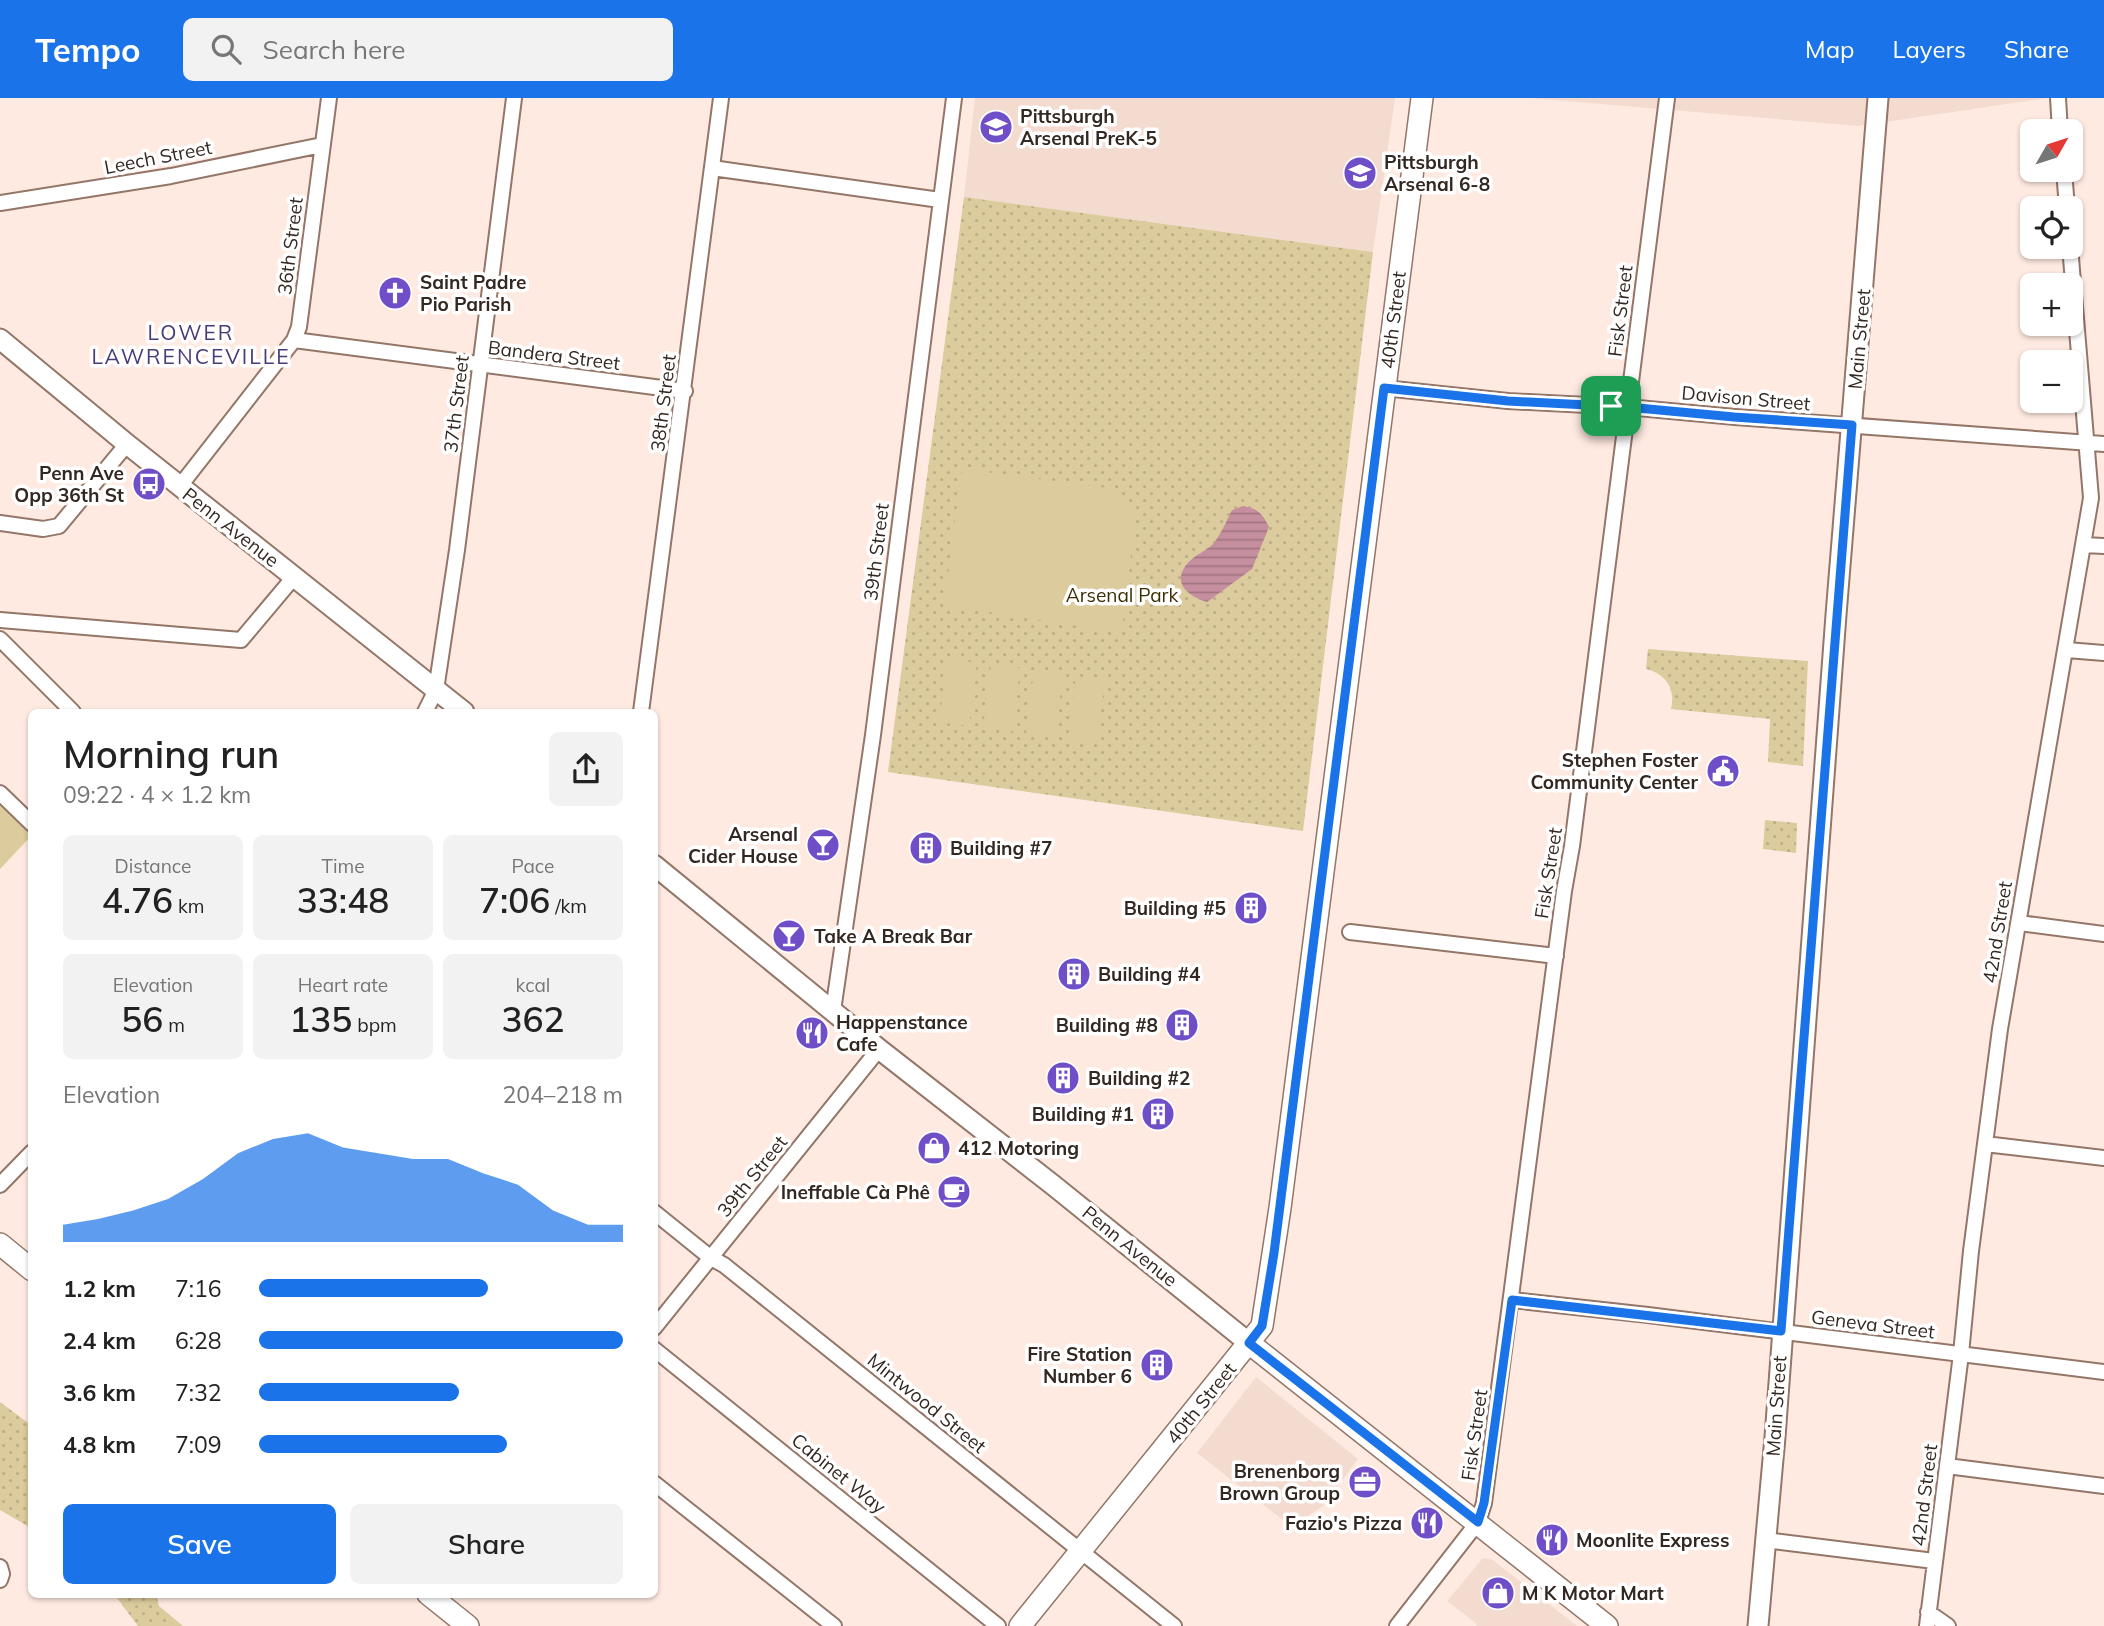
<!DOCTYPE html>
<html lang="en">
<head>
<meta charset="utf-8">
<style>
	:root { --surface:#fff; --page:#f2f2f2; --text:#222; --muted:#767676; --accent:#1a73e8 }
	body { margin:0; font-family:Mulish,sans-serif; background:var(--page); color:var(--text); height:100vh; display:flex; flex-direction:column; font-size:26px; white-space:nowrap }
	* { box-sizing:border-box; margin:0 }
	p { font-size:23px; color:var(--muted) }
	.icon { flex:none; width:38px; height:38px; fill:none; stroke:currentColor; stroke-width:2; stroke-linecap:round; stroke-linejoin:round }
	.map { position:relative; flex:1; overflow:hidden }
	.sheet { position:absolute; left:28px; top:611px; width:630px; height:889px; display:flex; flex-direction:column; background:var(--surface); border-radius:10px; box-shadow:0 2px 5px #0004 }
	.sheet>* { flex:none }
	.needle { width:46px; rotate:51deg }
	.buttons { position:absolute; left:2020px; top:21px; display:grid; gap:14px }
	.buttons a { display:grid; place-items:center; width:63px; height:63px; border-radius:10px; background:var(--surface); box-shadow:0 2px 5px #0004; font-size:35px }
	.pin { position:absolute; display:grid; place-items:center; width:60px; height:60px; color:#fff; margin:-30px; border-radius:14px; box-shadow:0 4px 10px #0006 }
	.round { display:grid; place-items:center; flex:none; width:74px; height:74px; border-radius:10px; background:var(--page) }
	.overview { display:flex; align-items:center; justify-content:space-between; height:119px; padding:0 35px }
	h1 { font-size:38px; font-weight:600; line-height:52px }
	.metrics { display:grid; grid-template-columns:repeat(3,1fr); gap:10px; height:119px; padding:7px 35px }
	.metrics div { display:grid; align-content:center; border-radius:10px; background:var(--page); text-align:center }
	.metrics b { font-size:35px; font-weight:600 }
	.metrics small { font-size:19px; font-weight:400 }
	.metrics p { font-size:19px }
	.chart { height:196px; padding:14px 35px }
	.chart p { display:flex; justify-content:space-between }
	.chart svg { width:100%; height:126px; margin-top:7px; fill:var(--accent); opacity:.7 }
	.primary-button { display:flex; gap:14px; margin-top:auto; padding:14px 35px }
	.primary-button a { flex:1; height:80px; border-radius:10px; background:var(--accent); color:#fff; font-size:28px; font-weight:600; line-height:80px; text-align:center }
	.primary-button a+a { background:var(--page); color:var(--text) }
	ul { padding:0 35px; list-style:none; font-size:23px }
	li { display:grid; grid-template-columns:112px 84px 1fr; align-items:center; height:52px }
	li i { height:18px; border-radius:9px; background:var(--accent) }
	header { display:flex; align-items:center; gap:42px; box-sizing:border-box; height:98px; padding:0 35px; background:var(--accent); color:#fff }
	header strong { font-size:33px }
	nav { display:flex; gap:38px; margin-inline-start:auto; font-size:24px }
	.search { width:490px; height:63px; background:var(--page); display:flex; align-items:center; gap:18px; box-sizing:border-box; padding:0 24px; border-radius:10px; color:var(--muted); font-size:26px }
	.map>svg:first-child { display:block }
	.built { fill:#f3dbd0 }
	.green { fill:url(#green-dots) }
	.pitch { fill:#dbcb9d }
	.water { fill:url(#water-rules) }
	.lines { fill:none; stroke-linecap:round; stroke-linejoin:round }
	.street-casing { stroke:#937668; stroke-width:18 }
	.secondary-casing { stroke:#937668; stroke-width:23 }
	.primary-casing { stroke:#937668; stroke-width:24 }
	.street { stroke:#fff; stroke-width:14 }
	.secondary { stroke:#fff; stroke-width:19 }
	.primary { stroke:#fff; stroke-width:21 }
	.route-casing { stroke:#fff; stroke-width:14 }
	.route { stroke:#1a73e8; stroke-width:9 }
	.labels { text-anchor:middle; stroke-width:7; stroke-linejoin:round; paint-order:stroke }
	.poi-label { font-size:19px; font-weight:bold; fill:#332721; stroke:#fff; text-anchor:start }
	.street-label { font-size:19px; fill:#332721; stroke:#fff }
	.park-label { font-size:19px; fill:#3b2e03; stroke:#fff }
	.neighbourhood-label { font-size:21px; letter-spacing:2px; fill:#493b78; stroke:#fff }
</style>
</head>
<body>
<header>
<strong>Tempo</strong>
<div class="search"><svg class="icon" aria-label="search" viewBox="0 0 24 24"><circle cx="10" cy="10" r="6"/><path d="M15 15l6 6"/></svg>Search here</div>
<nav><a>Map</a><a>Layers</a><a>Share</a></nav>
</header>
<div class="map">
<svg width="2104" height="1528" viewBox="0 0 2104 1528">
	<defs>
		<pattern id="green-dots" width="8" height="8" patternUnits="userSpaceOnUse" patternTransform="scale(1.75)"><rect width="8" height="8" fill="#dbcb9d"/><path d="M2 2h.1M6 6h.1" fill="none" stroke="#bcae87" stroke-width="1.8" stroke-linecap="round"/></pattern>
		<pattern id="water-rules" width="6" height="5" patternUnits="userSpaceOnUse" patternTransform="scale(1.75)"><rect width="6" height="5" fill="#c68f9f"/><path d="M0 2.5h6" fill="none" stroke="#a17581"/></pattern>
	</defs>
	<rect width="100%" height="100%" fill="#ffeae1"/>
	<path class="built" d="M 975,0 L 1395,0 L 1373,154 L 964,99 Z
		M 1530,0 L 2048,0 L 1858,28 Z
		M 1256,1279 L 1358,1361 L 1323,1408 L 1296,1426 L 1288,1426 L 1197,1355 Z
		M 1483,1460 L 1493,1462 L 1577,1528 L 1476,1528 L 1477,1526 L 1447,1503 Z"/>
	<path class="green" d="M 964,99 L 1373,154 L 1303,733 L 888,674 Z
		M 1648,551 L 1808,563 L 1803,668 L 1768,664 L 1770,621 L 1671,611 C 1676,591 1666,576 1646,571 Z
		M 1765,722 L 1797,725 L 1796,755 L 1763,751 Z
		M 0,1304 L 31,1327 L 31,1430 L 0,1412 Z
		M 114,1496 L 156,1496 L 159,1508 L 183,1528 L 138,1528 Z"/>
	<path class="pitch" d="M 962,371 L 1116,391 L 1136,412 L 1122,535 L 944,507 Z
		M 948,561 L 977,565 L 969,628 L 939,624 Z
		M 991,566 L 1020,570 L 1012,634 L 983,629 Z
		M 1034,572 L 1063,576 L 1055,640 L 1026,635 Z
		M 1076,578 L 1105,582 L 1097,645 L 1068,641 Z
		M 0,706 L 32,737 L 0,771 Z"/>
	<path class="water" d="M 1243,408 C 1257,410 1263,416 1269,429 L 1252,471 L 1207,504 C 1189,499 1171,485 1187,466 C 1194,457 1205,454 1213,446 C 1221,436 1226,424 1232,412 Z"/>
	<g class="lines">
		<defs>
			<path id="street" d="M 2058,0 L 2060,33
				M 712,70 L 940,102
				M 2064,72 L 2067,110
				M 0,105 L 171,78 L 322,47
				M 294,242 L 685,293
				M 1384,290 L 1508,303 L 1627,309 L 1735,319 L 2104,346
				M 180,388 L 294,242 L 299,229 L 329,0
				M 0,425 L 43,431 L 59,428 L 127,346
				M 2084,447 L 2104,448
				M 0,522 L 241,542 L 294,479
				M 0,541 L 73,614
				M 2067,552 L 2104,555
				M 425,614 L 436,592 L 457,452 L 514,0
				M 641,614 L 721,0
				M 0,695 L 32,726
				M 2019,825 L 2104,836
				M 1350,834 L 1556,858
				M 833,913 L 873,637 L 954,0
				M 1985,1046 L 2104,1060
				M 0,1087 L 32,1054
				M 654,1114 L 711,1160 L 724,1167 L 1174,1528
				M 1512,1202 L 1648,1217 L 2104,1274
				M 654,1230 L 879,951
				M 654,1251 L 998,1528
				M 1947,1368 L 2104,1388
				M 654,1385 L 834,1528
				M 1765,1442 L 1934,1463
				M 0,1469 L 2,1476 L 0,1482
				M 1928,1514 L 1948,1528
				M 1397,1528 L 1478,1424 L 1484,1405 L 1564,793 L 1572,748 L 1667,0
				M 1927,1528 L 1961,1256 L 1971,1153 L 2000,931 L 2091,400 L 2070,148"/>
			<path id="secondary" d="M 0,241 L 127,346 L 464,614
				M 654,767 L 879,951 L 1053,1087 L 1249,1245
				M 1758,1528 L 1775,1339 L 1836,517 L 1878,0"/>
			<path id="primary" d="M 0,1146 L 32,1172
				M 1249,1245 L 1607,1528
				M 428,1496 L 468,1528
				M 1020,1528 L 1262,1228 L 1280,1110 L 1422,0"/>
		</defs>
		<use href="#street" class="street-casing"/>
		<use href="#secondary" class="secondary-casing"/>
		<use href="#primary" class="primary-casing"/>
		<use href="#street" class="street"/>
		<use href="#secondary" class="secondary"/>
		<use href="#primary" class="primary"/>
	</g>
	<g class="lines">
		<defs>
			<path id="route" d="M 1384,290 L 1508,303 L 1627,309 L 1734,319 L 1852,327 L 1781,1233 L 1512,1202 L 1484,1405 L 1478,1424 L 1249,1245 L 1262,1228 L 1274,1155 Z"/>
		</defs>
		<use href="#route" class="route-casing"/>
		<use href="#route" class="route"/>
	</g>
	<defs>
		<symbol id="school-disc" viewBox="-11 -11 22 22"><circle r="9.5" fill="#6f4ec7" stroke="#fff"/><path d="M0-5L7-2L0 1L-7-2ZM-4 1L0 2.5L4 1V4Q0 6-4 4Z" fill="#fff"/></symbol>
		<symbol id="church-disc" viewBox="-11 -11 22 22"><circle r="9.5" fill="#6f4ec7" stroke="#fff"/><path d="M-1.2-6h2.4v3.5h3.3v2.4h-3.3V6h-2.4V-.1h-3.3v-2.4h3.3Z" fill="#fff"/></symbol>
		<symbol id="bus-disc" viewBox="-11 -11 22 22"><circle r="9.5" fill="#6f4ec7" stroke="#fff"/><path d="M-5-6H5V4H4V6H2V4H-2V6H-4V4H-5ZM-3.5-4V0h7V-4ZM-3.5 1.2v1.5H-2V1.2ZM2 1.2v1.5H3.5V1.2Z" fill="#fff"/></symbol>
		<symbol id="civic-disc" viewBox="-11 -11 22 22"><circle r="9.5" fill="#6f4ec7" stroke="#fff"/><path d="M-.6-6.5H3V-4.5H.6V-3L4-1V1h2V6H-6V1h2V-1L-.6-3ZM-1.2 2.5V6h2.4V2.5Z" fill="#fff"/></symbol>
		<symbol id="bar-disc" viewBox="-11 -11 22 22"><circle r="9.5" fill="#6f4ec7" stroke="#fff"/><path d="M-6-5H6L.8 .8V4.5H3.5V6h-7V4.5H-.8V.8Z" fill="#fff"/></symbol>
		<symbol id="building-disc" viewBox="-11 -11 22 22"><circle r="9.5" fill="#6f4ec7" stroke="#fff"/><path d="M-4-6H4V6H1V3H-1V6H-4ZM-2.5-4.3h1.7v1.8h-1.7ZM.8-4.3h1.7v1.8H.8ZM-2.5-1h1.7V.8h-1.7ZM.8-1h1.7V.8H.8Z" fill="#fff"/></symbol>
		<symbol id="restaurant-disc" viewBox="-11 -11 22 22"><circle r="9.5" fill="#6f4ec7" stroke="#fff"/><path d="M-5-6h1v4h1v-4h1v4h1v-4h1v5L-1.5 .5V6h-2V.5L-5-1ZM5-6V6H3V1.5H1.5Q1.5-4 5-6Z" fill="#fff"/></symbol>
		<symbol id="shop-disc" viewBox="-11 -11 22 22"><circle r="9.5" fill="#6f4ec7" stroke="#fff"/><path d="M-5-2.5h2.3a2.7 3.5 0 0 1 5.4 0H5L5.5 6h-11ZM-1.5-2.5h3a1.5 2.3 0 0 0-3 0Z" fill="#fff"/></symbol>
		<symbol id="cafe-disc" viewBox="-11 -11 22 22"><circle r="9.5" fill="#6f4ec7" stroke="#fff"/><path d="M-5.5-4.5H6V0H3Q3 3.5 0 3.5H-2.5Q-5.5 3.5-5.5 0ZM3-3.2v2h1.7v-2ZM-6 4.5H4V6H-6Z" fill="#fff"/></symbol>
		<symbol id="office-disc" viewBox="-11 -11 22 22"><circle r="9.5" fill="#6f4ec7" stroke="#fff"/><path d="M-6-3h4V-5.5h4V-3h4V5H-6ZM-1-4.5V-3h2v-1.5ZM-6 0V1H6V0Z" fill="#fff"/></symbol>
	</defs>
	<g fill-rule="evenodd">
		<use href="#school-disc" x="977" y="10" width="38" height="38"/>
		<use href="#school-disc" x="1341" y="56" width="38" height="38"/>
		<use href="#church-disc" x="376" y="176" width="38" height="38"/>
		<use href="#bus-disc" x="130" y="367" width="38" height="38"/>
		<use href="#civic-disc" x="1704" y="654" width="38" height="38"/>
		<use href="#bar-disc" x="804" y="728" width="38" height="38"/>
		<use href="#building-disc" x="907" y="731" width="38" height="38"/>
		<use href="#building-disc" x="1232" y="791" width="38" height="38"/>
		<use href="#bar-disc" x="770" y="819" width="38" height="38"/>
		<use href="#building-disc" x="1055" y="857" width="38" height="38"/>
		<use href="#building-disc" x="1163" y="908" width="38" height="38"/>
		<use href="#restaurant-disc" x="793" y="916" width="38" height="38"/>
		<use href="#building-disc" x="1044" y="961" width="38" height="38"/>
		<use href="#building-disc" x="1139" y="997" width="38" height="38"/>
		<use href="#shop-disc" x="915" y="1031" width="38" height="38"/>
		<use href="#cafe-disc" x="935" y="1075" width="38" height="38"/>
		<use href="#building-disc" x="1138" y="1248" width="38" height="38"/>
		<use href="#office-disc" x="1346" y="1365" width="38" height="38"/>
		<use href="#restaurant-disc" x="1408" y="1406" width="38" height="38"/>
		<use href="#restaurant-disc" x="1533" y="1423" width="38" height="38"/>
		<use href="#shop-disc" x="1479" y="1476" width="38" height="38"/>
	</g>
	<g class="labels">
		<g class="poi-label">
			<text x="1020" y="25">Pittsburgh<tspan x="1020" dy="22">Arsenal PreK-5</tspan></text>
			<text x="1384" y="71">Pittsburgh<tspan x="1384" dy="22">Arsenal 6-8</tspan></text>
			<text x="420" y="191">Saint Padre<tspan x="420" dy="22">Pio Parish</tspan></text>
			<text x="124" y="382" text-anchor="end">Penn Ave<tspan x="124" dy="22">Opp 36th St</tspan></text>
			<text x="1698" y="669" text-anchor="end">Stephen Foster<tspan x="1698" dy="22">Community Center</tspan></text>
			<text x="798" y="743" text-anchor="end">Arsenal<tspan x="798" dy="22">Cider House</tspan></text>
			<text x="950" y="757">Building #7</text>
			<text x="1226" y="817" text-anchor="end">Building #5</text>
			<text x="814" y="845">Take A Break Bar</text>
			<text x="1098" y="883">Building #4</text>
			<text x="836" y="931">Happenstance<tspan x="836" dy="22">Cafe</tspan></text>
			<text x="1158" y="934" text-anchor="end">Building #8</text>
			<text x="1088" y="987">Building #2</text>
			<text x="1134" y="1023" text-anchor="end">Building #1</text>
			<text x="958" y="1057">412 Motoring</text>
			<text x="930" y="1101" text-anchor="end">Ineffable Cà Phê</text>
			<text x="1132" y="1263" text-anchor="end">Fire Station<tspan x="1132" dy="22">Number 6</tspan></text>
			<text x="1340" y="1380" text-anchor="end">Brenenborg<tspan x="1340" dy="22">Brown Group</tspan></text>
			<text x="1402" y="1432" text-anchor="end">Fazio's Pizza</text>
			<text x="1576" y="1449">Moonlite Express</text>
			<text x="1522" y="1502">M K Motor Mart</text>
		</g>
		<g class="street-label">
			<text transform="translate(158 59) rotate(-11)" y="7">Leech Street</text>
			<text transform="translate(290 148) rotate(-83)" y="7">36th Street</text>
			<text transform="translate(1620 213) rotate(-83)" y="7">Fisk Street</text>
			<text transform="translate(1393 222) rotate(-83)" y="7">40th Street</text>
			<text transform="translate(1859 241) rotate(-85)" y="7">Main Street</text>
			<text transform="translate(554 257) rotate(7)" y="7">Bandera Street</text>
			<text transform="translate(1746 300) rotate(5)" y="7">Davison Street</text>
			<text transform="translate(663 305) rotate(-83)" y="7">38th Street</text>
			<text transform="translate(456 306) rotate(-83)" y="7">37th Street</text>
			<text transform="translate(231 429) rotate(38)" y="7">Penn Avenue</text>
			<text transform="translate(876 454) rotate(-83)" y="7">39th Street</text>
			<text transform="translate(1548 775) rotate(-81)" y="7">Fisk Street</text>
			<text transform="translate(1997 834) rotate(-81)" y="7">42nd Street</text>
			<text transform="translate(752 1078) rotate(-51)" y="7">39th Street</text>
			<text transform="translate(1130 1148) rotate(39)" y="7">Penn Avenue</text>
			<text transform="translate(1873 1226) rotate(7)" y="7">Geneva Street</text>
			<text transform="translate(927 1305) rotate(39)" y="7">Mintwood Street</text>
			<text transform="translate(1201 1305) rotate(-51)" y="7">40th Street</text>
			<text transform="translate(1776 1308) rotate(-86)" y="7">Main Street</text>
			<text transform="translate(1474 1337) rotate(-82)" y="7">Fisk Street</text>
			<text transform="translate(839 1375) rotate(39)" y="7">Cabinet Way</text>
			<text transform="translate(1924 1397) rotate(-83)" y="7">42nd Street</text>
		</g>
		<g class="park-label">
			<text x="1122" y="504">Arsenal Park</text>
		</g>
		<g class="neighbourhood-label">
			<text x="191" y="242">LOWER<tspan x="191" dy="24">LAWRENCEVILLE</tspan></text>
		</g>
	</g>
</svg>
<div class="buttons">
<a><svg class="needle" viewBox="-14 -14 28 28"><path d="M0-13l5 13h-10z" fill="#e53935"/><path d="M0 13l5-13h-10z" fill="#767676"/></svg></a>
<a><svg class="icon" aria-label="locate" viewBox="0 0 24 24"><circle cx="12" cy="12" r="6"/><path d="M12 2v4M12 18v4M2 12h4M18 12h4"/></svg></a>
<a>+</a>
<a>−</a>
</div>
<div class="pin" style="left:1611px;top:308px;background:#1e9e55"><svg class="icon" aria-label="arrive" viewBox="0 0 24 24"><path d="M6 21V4h12l-3 4 3 4H6"/></svg></div>
<section class="sheet">
<div class="overview"><div><h1>Morning run</h1><p>09:22 · 4 × 1.2 km</p></div><a class="round"><svg class="icon" aria-label="share" viewBox="0 0 24 24"><path d="M12 15V3M7 8l5-5 5 5M5 13v7h14v-7"/></svg></a></div>
<div class="metrics">
<div><p>Distance</p><b>4.76<small> km</small></b></div>
<div><p>Time</p><b>33:48</b></div>
<div><p>Pace</p><b>7:06<small> /km</small></b></div>
</div>
<div class="metrics">
<div><p>Elevation</p><b>56<small> m</small></b></div>
<div><p>Heart rate</p><b>135<small> bpm</small></b></div>
<div><p>kcal</p><b>362</b></div>
</div>
<div class="chart"><p><span>Elevation</span>204–218 m</p>
<svg viewBox="0 0 160 44" preserveAspectRatio="none"><path d="M0 44V38L10 36L20 33L30 29L40 22L50 13L60 8L70 6L80 11L90 13L100 15L110 15L120 20L130 24L140 33L150 38L160 38V44z"/></svg>
</div>
<ul>
<li><b>1.2 km</b>7:16<i style="width:63%"></i></li>
<li><b>2.4 km</b>6:28<i style="width:100%"></i></li>
<li><b>3.6 km</b>7:32<i style="width:55%"></i></li>
<li><b>4.8 km</b>7:09<i style="width:68%"></i></li>
</ul>
<div class="primary-button"><a>Save</a><a>Share</a></div>
</section>
</div>
</body>
</html>
